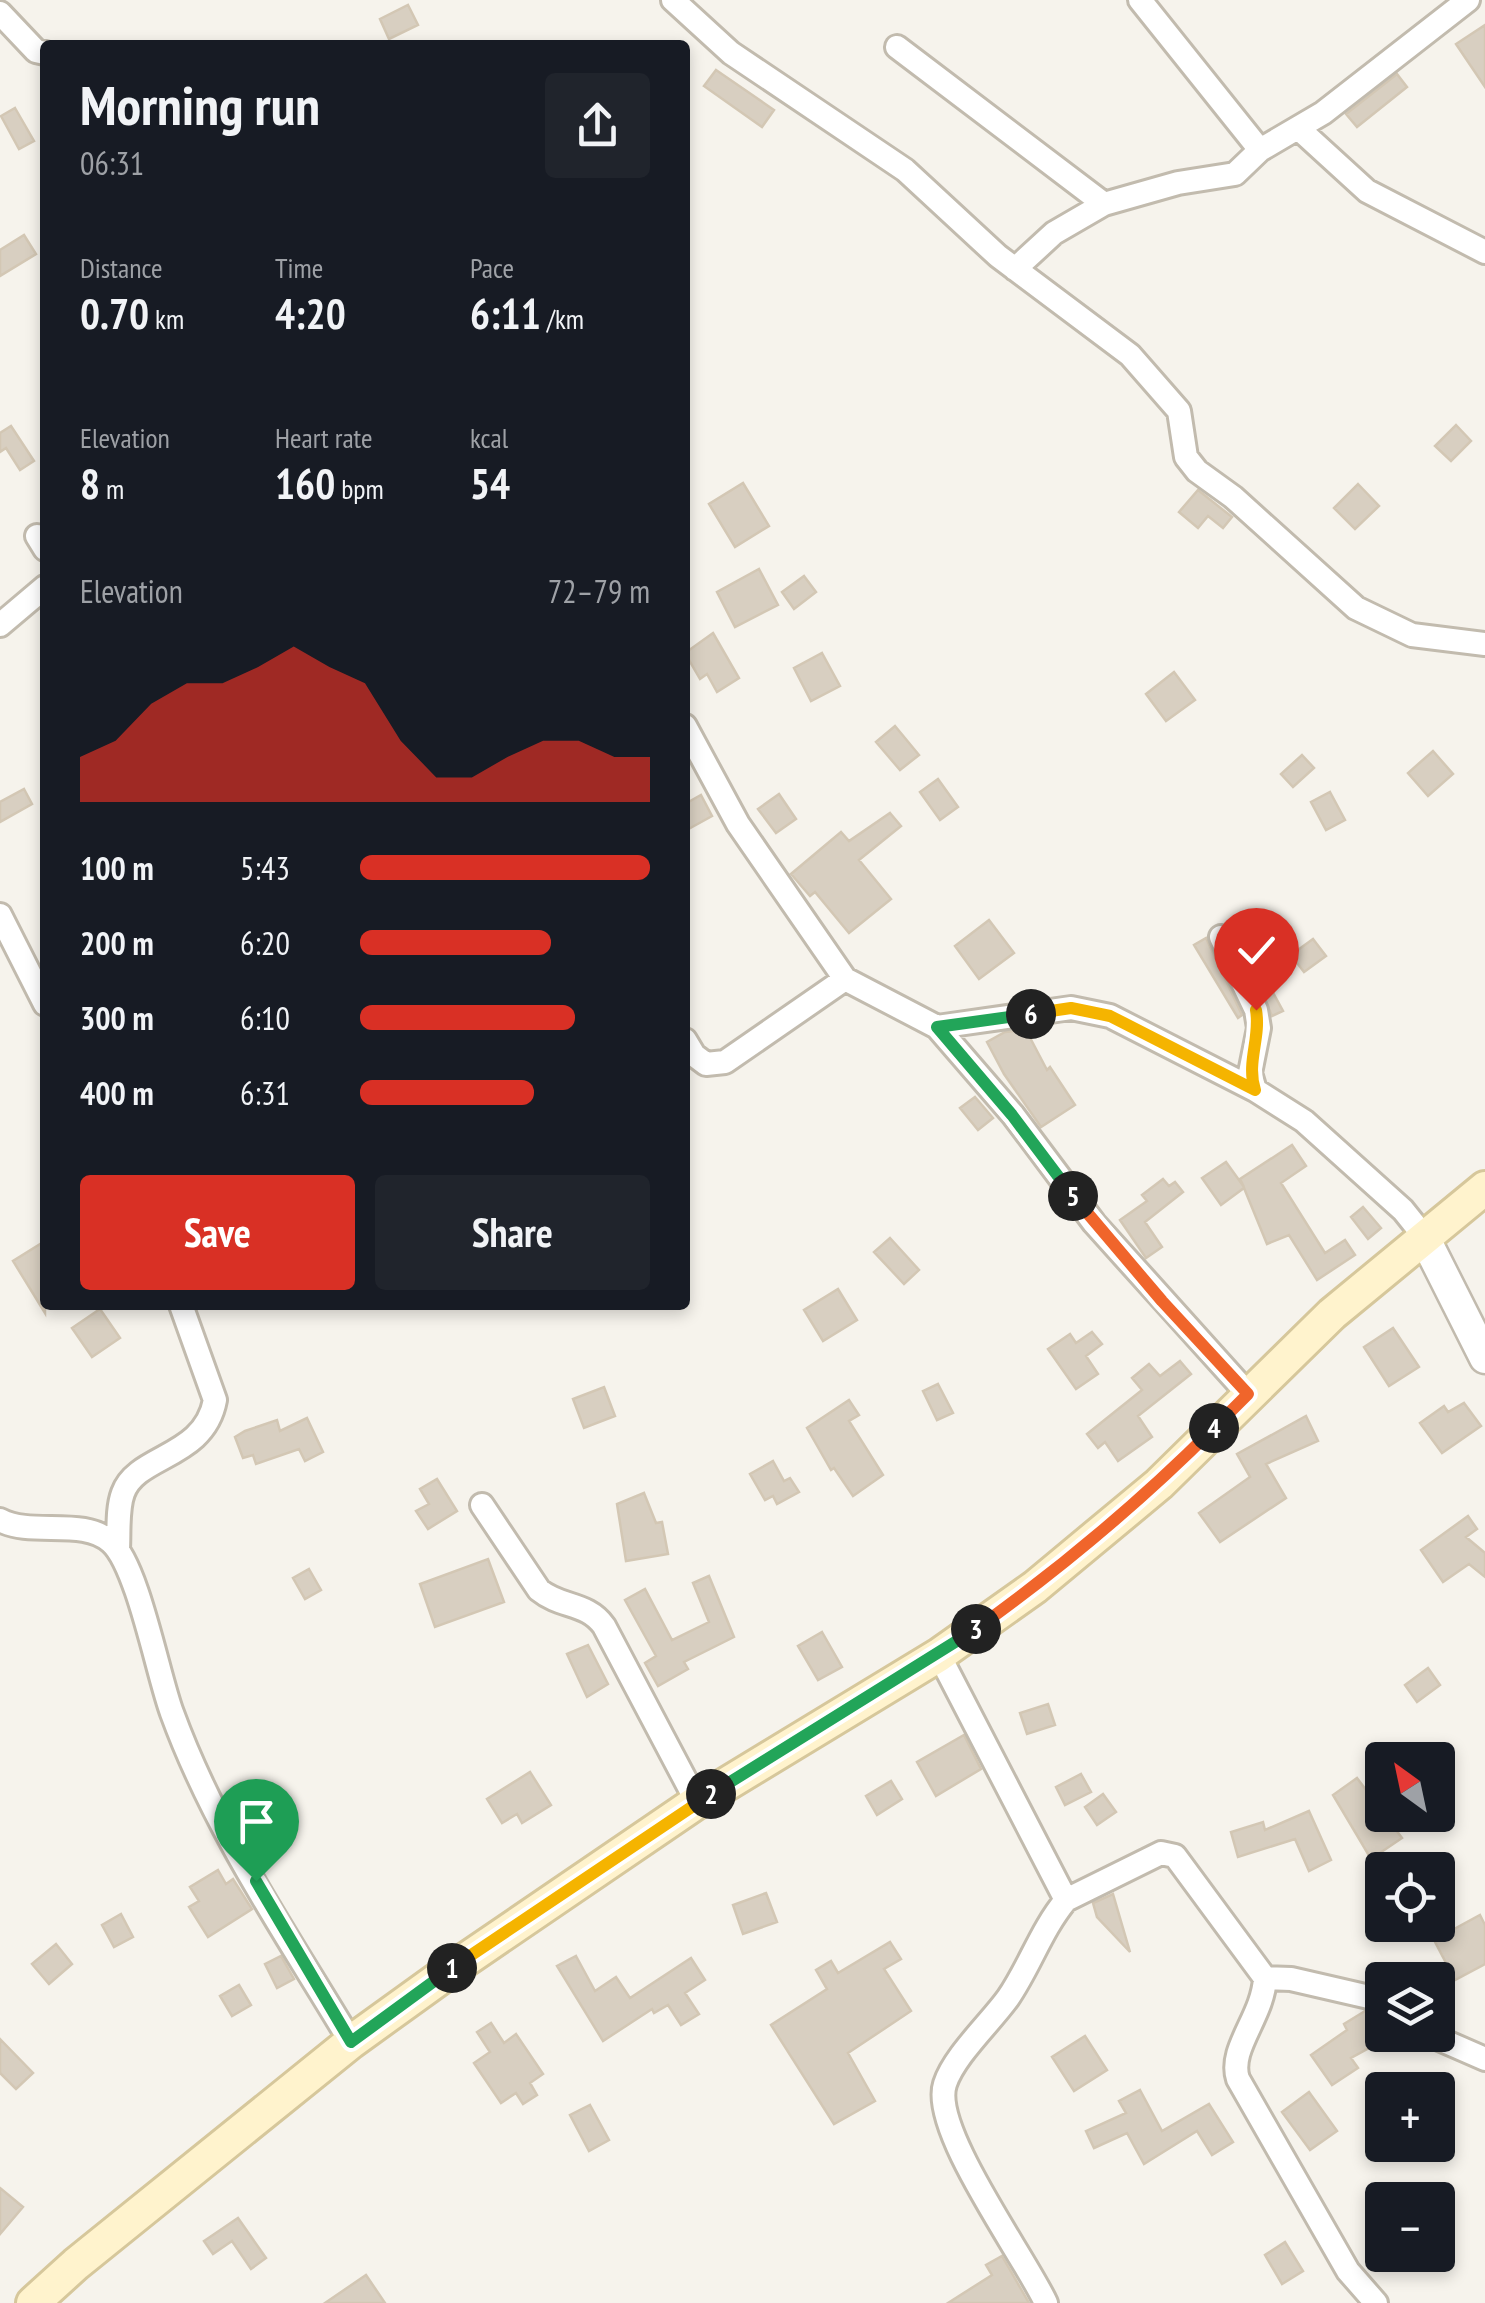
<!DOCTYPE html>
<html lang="en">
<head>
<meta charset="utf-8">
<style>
	:root { --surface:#171b24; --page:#20242c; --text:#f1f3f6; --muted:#9ea1a6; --accent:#d93025 }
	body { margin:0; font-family:"PT Sans Narrow",sans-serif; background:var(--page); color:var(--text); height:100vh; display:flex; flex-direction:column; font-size:38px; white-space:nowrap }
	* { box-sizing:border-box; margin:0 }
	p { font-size:32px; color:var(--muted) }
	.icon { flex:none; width:55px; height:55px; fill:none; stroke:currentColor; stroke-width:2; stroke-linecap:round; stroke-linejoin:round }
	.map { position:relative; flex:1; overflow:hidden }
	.side { position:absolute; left:40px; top:40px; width:650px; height:1270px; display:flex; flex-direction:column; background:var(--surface); border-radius:10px; box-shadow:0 5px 15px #0003 }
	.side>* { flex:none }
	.needle { width:65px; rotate:327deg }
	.buttons { position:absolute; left:1365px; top:1742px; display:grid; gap:20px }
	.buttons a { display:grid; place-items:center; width:90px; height:90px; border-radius:10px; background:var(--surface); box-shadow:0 5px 15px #0003; font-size:50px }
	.pin { position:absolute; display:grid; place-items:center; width:85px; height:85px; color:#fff; margin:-102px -42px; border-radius:50% 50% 50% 0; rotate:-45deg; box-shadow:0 0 10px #0007 }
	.pin .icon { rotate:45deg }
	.km { position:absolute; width:50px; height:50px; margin:-25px; border-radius:50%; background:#222; color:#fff; font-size:28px; line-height:50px; text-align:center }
	.round { display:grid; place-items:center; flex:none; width:105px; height:105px; border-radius:10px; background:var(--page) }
	.headline { display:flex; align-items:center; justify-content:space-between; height:170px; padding:0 40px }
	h1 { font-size:55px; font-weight:700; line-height:75px }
	.stats { display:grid; grid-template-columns:repeat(3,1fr); gap:15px; height:170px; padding:10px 40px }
	.stats div { display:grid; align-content:center }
	.stats b { font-size:42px; font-weight:700 }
	.stats small { font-size:28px; font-weight:400 }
	.stats p { font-size:28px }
	.chart { height:280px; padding:20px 40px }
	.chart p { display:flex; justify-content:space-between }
	.chart svg { width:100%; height:180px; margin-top:10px; fill:var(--accent); opacity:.7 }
	.action { display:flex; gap:20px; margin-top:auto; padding:20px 40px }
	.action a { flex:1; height:115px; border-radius:10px; background:var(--accent); color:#fff; font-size:40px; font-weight:700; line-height:115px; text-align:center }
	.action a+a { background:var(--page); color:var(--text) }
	ul { padding:0 40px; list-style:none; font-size:32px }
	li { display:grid; grid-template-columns:160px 120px 1fr; align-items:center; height:75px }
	li i { height:25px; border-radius:12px; background:var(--accent) }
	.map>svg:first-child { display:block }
	.building { fill:#d8cfc1; stroke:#d3c7b4; stroke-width:2.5 }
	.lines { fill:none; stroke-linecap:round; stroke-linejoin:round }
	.minor-casing { stroke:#c2bbae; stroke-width:28 }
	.tertiary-casing { stroke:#c2bbae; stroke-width:35 }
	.secondary-casing { stroke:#d6c79b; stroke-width:38 }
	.minor { stroke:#fff; stroke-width:22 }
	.tertiary { stroke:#fff; stroke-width:30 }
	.secondary { stroke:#fff3cd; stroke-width:32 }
	.split-1-casing { stroke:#fff; stroke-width:20 }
	.split-2-casing { stroke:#fff; stroke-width:20 }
	.split-3-casing { stroke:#fff; stroke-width:20 }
	.split-4-casing { stroke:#fff; stroke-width:20 }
	.split-5-casing { stroke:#fff; stroke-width:20 }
	.split-6-casing { stroke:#fff; stroke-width:20 }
	.split-7-casing { stroke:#fff; stroke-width:20 }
	.split-1 { stroke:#22a559; stroke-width:12 }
	.split-2 { stroke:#f5b400; stroke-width:12 }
	.split-3 { stroke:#22a559; stroke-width:12 }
	.split-4 { stroke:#f0652b; stroke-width:12 }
	.split-5 { stroke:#f0652b; stroke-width:12 }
	.split-6 { stroke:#22a559; stroke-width:12 }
	.split-7 { stroke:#f5b400; stroke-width:12 }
</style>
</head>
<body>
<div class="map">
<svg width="1485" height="2303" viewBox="0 0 1485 2303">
	<rect width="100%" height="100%" fill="#f6f3ec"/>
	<path class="building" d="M 408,5 L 418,25 L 389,39 L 380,19 Z
		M 1485,25 L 1485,87 L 1456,44 Z
		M 716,70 L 774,110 L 762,127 L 704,86 Z
		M 1397,74 L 1407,87 L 1357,127 L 1346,114 Z
		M 15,108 L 34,141 L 19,149 L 1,116 Z
		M 24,235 L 36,254 L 0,276 L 0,250 Z
		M 1456,425 L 1471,441 L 1451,461 L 1435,446 Z
		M 11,426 L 34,461 L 20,470 L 6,448 L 0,452 L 0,433 Z
		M 743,483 L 769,526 L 735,547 L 709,504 Z
		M 1358,484 L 1379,506 L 1355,529 L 1334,508 Z
		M 1198,490 L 1232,517 L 1223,528 L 1208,516 L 1198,528 L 1179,512 Z
		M 759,569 L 778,605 L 735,627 L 717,592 Z
		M 804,576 L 816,592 L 794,609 L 782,592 Z
		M 713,633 L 739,678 L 717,692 L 707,674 L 700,679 L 685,653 Z
		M 822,653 L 840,686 L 811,701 L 794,668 Z
		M 1174,672 L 1195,700 L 1166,721 L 1146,694 Z
		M 895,726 L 919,755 L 900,770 L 876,742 Z
		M 1433,751 L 1453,774 L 1428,796 L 1408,773 Z
		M 1302,755 L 1314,768 L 1293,787 L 1281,774 Z
		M 938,779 L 958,807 L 940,820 L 920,792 Z
		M 24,789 L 32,804 L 0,822 L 0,802 Z
		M 1330,792 L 1345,820 L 1326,830 L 1311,802 Z
		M 779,794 L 796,819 L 776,833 L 758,809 Z
		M 701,795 L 712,816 L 685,831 L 685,804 Z
		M 890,813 L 901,826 L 859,860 L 891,899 L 849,933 L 815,892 L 810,896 L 791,874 L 841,832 L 849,841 Z
		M 1233,919 L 1283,1011 L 1272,1016 L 1235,931 L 1226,923 Z
		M 989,920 L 1014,953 L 979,979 L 955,946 Z
		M 1206,938 L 1242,1015 L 1238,1018 L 1194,945 Z
		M 1313,939 L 1326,956 L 1304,972 L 1291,955 Z
		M 1026,1030 L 1047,1070 L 1050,1067 L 1075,1105 L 1041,1127 L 1004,1074 L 987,1042 L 1005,1032 Z
		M 975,1097 L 993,1118 L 978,1130 L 960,1108 Z
		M 1292,1145 L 1306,1166 L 1281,1183 L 1325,1253 L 1345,1240 L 1355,1255 L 1317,1280 L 1289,1235 L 1267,1244 L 1244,1188 L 1221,1205 L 1202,1178 L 1226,1162 L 1244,1187 L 1240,1179 Z
		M 1163,1179 L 1169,1186 L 1175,1182 L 1183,1192 L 1145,1222 L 1162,1247 L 1146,1258 L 1120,1220 L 1147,1201 L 1142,1195 Z
		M 1363,1207 L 1381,1228 L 1368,1239 L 1351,1217 Z
		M 890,1238 L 919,1270 L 904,1284 L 874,1252 Z
		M 45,1241 L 45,1313 L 13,1261 Z
		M 838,1289 L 857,1320 L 823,1341 L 804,1310 Z
		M 100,1309 L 120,1338 L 92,1357 L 72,1328 Z
		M 1393,1328 L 1419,1367 L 1389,1386 L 1364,1347 Z
		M 1092,1332 L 1102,1344 L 1086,1356 L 1098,1374 L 1076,1389 L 1048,1349 L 1070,1334 L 1076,1343 Z
		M 1180,1361 L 1191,1374 L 1138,1416 L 1152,1437 L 1118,1461 L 1105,1442 L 1098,1448 L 1087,1434 L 1142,1390 L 1132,1378 L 1149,1364 L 1160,1376 Z
		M 938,1384 L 953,1413 L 937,1420 L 923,1391 Z
		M 604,1387 L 615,1416 L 584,1428 L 573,1399 Z
		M 849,1400 L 859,1415 L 849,1421 L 883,1475 L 853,1496 L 834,1468 L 831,1470 L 807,1428 Z
		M 1464,1403 L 1481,1426 L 1442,1453 L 1420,1423 L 1444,1406 L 1448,1412 Z
		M 1306,1416 L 1318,1441 L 1266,1464 L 1286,1498 L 1220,1542 L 1199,1513 L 1250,1477 L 1237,1454 Z
		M 307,1418 L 323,1452 L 305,1461 L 299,1449 L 256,1464 L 253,1455 L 243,1458 L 235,1437 L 245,1431 L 277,1420 L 280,1431 Z
		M 773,1461 L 784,1481 L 790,1478 L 799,1492 L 777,1504 L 773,1496 L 765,1500 L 750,1474 Z
		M 437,1479 L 457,1511 L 428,1529 L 416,1511 L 429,1504 L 420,1489 Z
		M 644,1493 L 656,1523 L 662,1522 L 668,1554 L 626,1561 L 617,1504 Z
		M 1468,1516 L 1477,1529 L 1466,1537 L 1485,1553 L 1485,1577 L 1469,1564 L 1443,1582 L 1421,1550 Z
		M 488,1559 L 504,1602 L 435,1627 L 420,1584 Z
		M 309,1569 L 321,1590 L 305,1599 L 293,1578 Z
		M 709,1576 L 734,1637 L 684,1662 L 688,1669 L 658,1686 L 645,1663 L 656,1656 L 625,1600 L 645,1589 L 672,1640 L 709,1622 L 693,1583 Z
		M 822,1632 L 842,1667 L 818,1680 L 798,1646 Z
		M 588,1645 L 608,1684 L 587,1697 L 567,1654 Z
		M 1428,1668 L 1440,1685 L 1417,1702 L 1405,1685 Z
		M 1048,1704 L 1055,1725 L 1027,1734 L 1020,1713 Z
		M 964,1735 L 981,1769 L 936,1796 L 917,1762 Z
		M 530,1772 L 551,1805 L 522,1823 L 517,1814 L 502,1823 L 487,1799 Z
		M 1081,1774 L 1091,1792 L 1065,1805 L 1056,1787 Z
		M 1357,1778 L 1402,1838 L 1371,1859 L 1333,1795 Z
		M 891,1781 L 902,1799 L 877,1815 L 866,1796 Z
		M 1103,1794 L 1116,1812 L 1097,1825 L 1085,1807 Z
		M 1309,1811 L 1331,1860 L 1309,1871 L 1295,1839 L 1238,1857 L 1231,1832 L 1263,1822 L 1265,1830 Z
		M 218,1870 L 226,1884 L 233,1879 L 252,1909 L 208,1937 L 189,1907 L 199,1901 L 190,1887 Z
		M 766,1893 L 777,1922 L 743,1934 L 733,1905 Z
		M 1113,1894 L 1130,1952 L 1097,1917 L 1093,1903 Z
		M 121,1914 L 133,1937 L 114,1947 L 102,1925 Z
		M 1480,1915 L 1485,1925 L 1485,1964 L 1455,1980 L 1434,1940 Z
		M 890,1942 L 901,1959 L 884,1969 L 911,2011 L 848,2053 L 875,2101 L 834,2124 L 771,2025 L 827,1989 L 816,1970 L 831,1961 L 838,1973 Z
		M 56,1944 L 72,1964 L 49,1984 L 32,1964 Z
		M 281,1956 L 294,1979 L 277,1988 L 265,1964 Z
		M 576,1956 L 595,1991 L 616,1977 L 630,1998 L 691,1958 L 705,1980 L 685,1993 L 699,2014 L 681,2025 L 668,2005 L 654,2013 L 652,2009 L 603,2041 L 557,1966 Z
		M 239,1985 L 251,2005 L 232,2016 L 220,1996 Z
		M 1365,2011 L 1376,2014 L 1382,2035 L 1389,2037 L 1351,2058 L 1358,2068 L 1332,2085 L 1311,2055 L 1347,2030 L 1344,2024 Z
		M 491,2023 L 504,2043 L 516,2034 L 543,2074 L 530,2083 L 537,2095 L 523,2104 L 516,2093 L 501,2103 L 474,2063 L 490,2052 L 477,2032 Z
		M 1085,2036 L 1107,2070 L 1074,2091 L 1052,2057 Z
		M 0,2039 L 33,2073 L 16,2089 L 0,2073 Z
		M 1140,2090 L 1162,2131 L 1209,2104 L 1233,2142 L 1212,2155 L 1197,2131 L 1144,2164 L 1127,2133 L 1094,2148 L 1086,2131 L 1126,2113 L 1119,2101 Z
		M 1309,2092 L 1337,2131 L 1310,2150 L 1282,2112 Z
		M 590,2105 L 609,2140 L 589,2151 L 570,2115 Z
		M 0,2188 L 23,2207 L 0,2234 Z
		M 238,2218 L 266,2258 L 251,2269 L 232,2241 L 213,2254 L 204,2241 Z
		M 1285,2242 L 1303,2271 L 1282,2284 L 1265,2255 Z
		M 1002,2256 L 1029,2303 L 948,2303 L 992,2275 L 986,2265 Z
		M 366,2275 L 385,2303 L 325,2303 Z"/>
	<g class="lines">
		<defs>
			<path id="minor" d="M 673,0 L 731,53 L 905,170 L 998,256 L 1130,355 L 1179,411 L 1186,457 L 1197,471 L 1233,497 L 1356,608 L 1412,635 L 1485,644
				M 1140,0 L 1260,150
				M 0,13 L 36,51 L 45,53
				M 897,47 L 1104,204
				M 1298,128 L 1367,191 L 1485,252
				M 1015,269 L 1054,233 L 1104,204 L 1178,183 L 1235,174 L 1260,150 L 1323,113 L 1468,0
				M 37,536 L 45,549
				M 0,625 L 45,587
				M 685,726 L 738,824 L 845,979 L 937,1027 L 1013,1115 L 1094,1223 L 1248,1394
				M 0,915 L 45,1004
				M 1221,937 L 1256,1010 L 1259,1028 L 1250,1073 L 1255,1090 L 1304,1121 L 1403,1210 L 1423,1235
				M 937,1027 L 1071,1008 L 1110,1016 L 1255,1090
				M 685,1040 L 694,1055 L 706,1064 L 725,1062 L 845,979
				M 482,1505 L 539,1590 C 561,1608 587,1602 604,1626 L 697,1802
				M 0,1520 C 32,1537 83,1517 111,1542 C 138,1566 158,1676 172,1713 C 215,1831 287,1935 351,2042
				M 118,1549 C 119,1531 117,1509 123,1493 C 137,1454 204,1459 215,1400 L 181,1305
				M 939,1655 L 1066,1900 C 1041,1930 1030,1966 1008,1998 C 990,2023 954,2056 945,2084 C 930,2129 1025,2257 1046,2303
				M 1066,1900 L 1161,1853 L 1175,1856 L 1265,1978 C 1263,2017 1228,2049 1238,2079 L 1348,2271 L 1376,2303
				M 1265,1978 L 1291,1979 L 1382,2000
				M 1430,2035 L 1485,2059"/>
			<path id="tertiary" d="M 1423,1235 L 1485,1358"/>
			<path id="secondary" d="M 33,2303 L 76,2264 L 351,2042 L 455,1967 L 697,1802 L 939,1655 L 1035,1587 L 1159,1484 L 1332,1314 L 1485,1188"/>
		</defs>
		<use href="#minor" class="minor-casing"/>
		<use href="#tertiary" class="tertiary-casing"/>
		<use href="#secondary" class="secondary-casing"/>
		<use href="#minor" class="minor"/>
		<use href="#tertiary" class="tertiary"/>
		<use href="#secondary" class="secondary"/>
	</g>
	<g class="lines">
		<defs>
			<path id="split-1" d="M 256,1881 L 351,2042 L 452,1968"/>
			<path id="split-2" d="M 452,1968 L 711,1794"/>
			<path id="split-3" d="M 711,1794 L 976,1629"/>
			<path id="split-4" d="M 976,1629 C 1061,1568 1140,1502 1214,1428"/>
			<path id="split-5" d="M 1073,1196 L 1162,1301 L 1248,1394 L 1214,1428"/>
			<path id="split-6" d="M 1031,1014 L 937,1027 L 1012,1115 L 1073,1196"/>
			<path id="split-7" d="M 1031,1014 L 1071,1008 L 1110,1016 L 1255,1090 C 1246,1062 1261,1038 1256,1010"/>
		</defs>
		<use href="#split-1" class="split-1-casing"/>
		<use href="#split-2" class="split-2-casing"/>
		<use href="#split-3" class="split-3-casing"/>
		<use href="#split-4" class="split-4-casing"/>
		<use href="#split-5" class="split-5-casing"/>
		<use href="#split-6" class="split-6-casing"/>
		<use href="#split-7" class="split-7-casing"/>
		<use href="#split-1" class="split-1"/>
		<use href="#split-2" class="split-2"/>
		<use href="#split-3" class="split-3"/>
		<use href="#split-4" class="split-4"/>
		<use href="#split-5" class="split-5"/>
		<use href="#split-6" class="split-6"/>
		<use href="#split-7" class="split-7"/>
	</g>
</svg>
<div class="buttons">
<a><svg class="needle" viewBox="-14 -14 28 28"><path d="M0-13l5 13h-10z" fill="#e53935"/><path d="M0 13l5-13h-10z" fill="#9ea1a6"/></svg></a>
<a><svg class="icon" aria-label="locate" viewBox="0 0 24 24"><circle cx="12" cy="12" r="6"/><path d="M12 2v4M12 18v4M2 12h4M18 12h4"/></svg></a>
<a><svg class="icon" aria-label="layers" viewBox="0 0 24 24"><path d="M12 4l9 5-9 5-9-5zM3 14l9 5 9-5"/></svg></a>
<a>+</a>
<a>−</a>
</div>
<div class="pin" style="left:256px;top:1881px;background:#1e9e55"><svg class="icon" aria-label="arrive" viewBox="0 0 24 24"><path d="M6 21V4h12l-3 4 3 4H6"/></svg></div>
<div class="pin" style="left:1256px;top:1010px;background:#d93025"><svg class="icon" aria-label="check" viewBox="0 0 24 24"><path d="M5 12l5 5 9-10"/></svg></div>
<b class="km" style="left:452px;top:1968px">1</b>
<b class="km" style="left:711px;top:1794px">2</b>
<b class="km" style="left:976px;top:1629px">3</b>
<b class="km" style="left:1214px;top:1428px">4</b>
<b class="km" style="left:1073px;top:1196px">5</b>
<b class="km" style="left:1031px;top:1014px">6</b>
<section class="side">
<div class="headline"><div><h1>Morning run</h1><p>06:31</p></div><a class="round"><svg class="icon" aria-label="share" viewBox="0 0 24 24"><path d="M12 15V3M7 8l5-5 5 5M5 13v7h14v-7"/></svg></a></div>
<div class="stats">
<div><p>Distance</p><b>0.70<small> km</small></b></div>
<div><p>Time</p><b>4:20</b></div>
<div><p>Pace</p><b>6:11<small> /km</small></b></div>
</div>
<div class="stats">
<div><p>Elevation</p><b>8<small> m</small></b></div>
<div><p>Heart rate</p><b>160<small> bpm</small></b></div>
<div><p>kcal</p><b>54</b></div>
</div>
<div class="chart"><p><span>Elevation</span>72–79 m</p>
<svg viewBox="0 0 160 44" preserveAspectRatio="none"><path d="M0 44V33L10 29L20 20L30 15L40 15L50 11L60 6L70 11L80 15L90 29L100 38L110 38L120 33L130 29L140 29L150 33L160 33V44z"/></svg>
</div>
<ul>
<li><b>100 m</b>5:43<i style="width:100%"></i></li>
<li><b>200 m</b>6:20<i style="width:66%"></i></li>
<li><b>300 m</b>6:10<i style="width:74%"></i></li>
<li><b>400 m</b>6:31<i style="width:60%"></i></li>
</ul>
<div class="action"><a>Save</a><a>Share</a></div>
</section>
</div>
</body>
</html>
